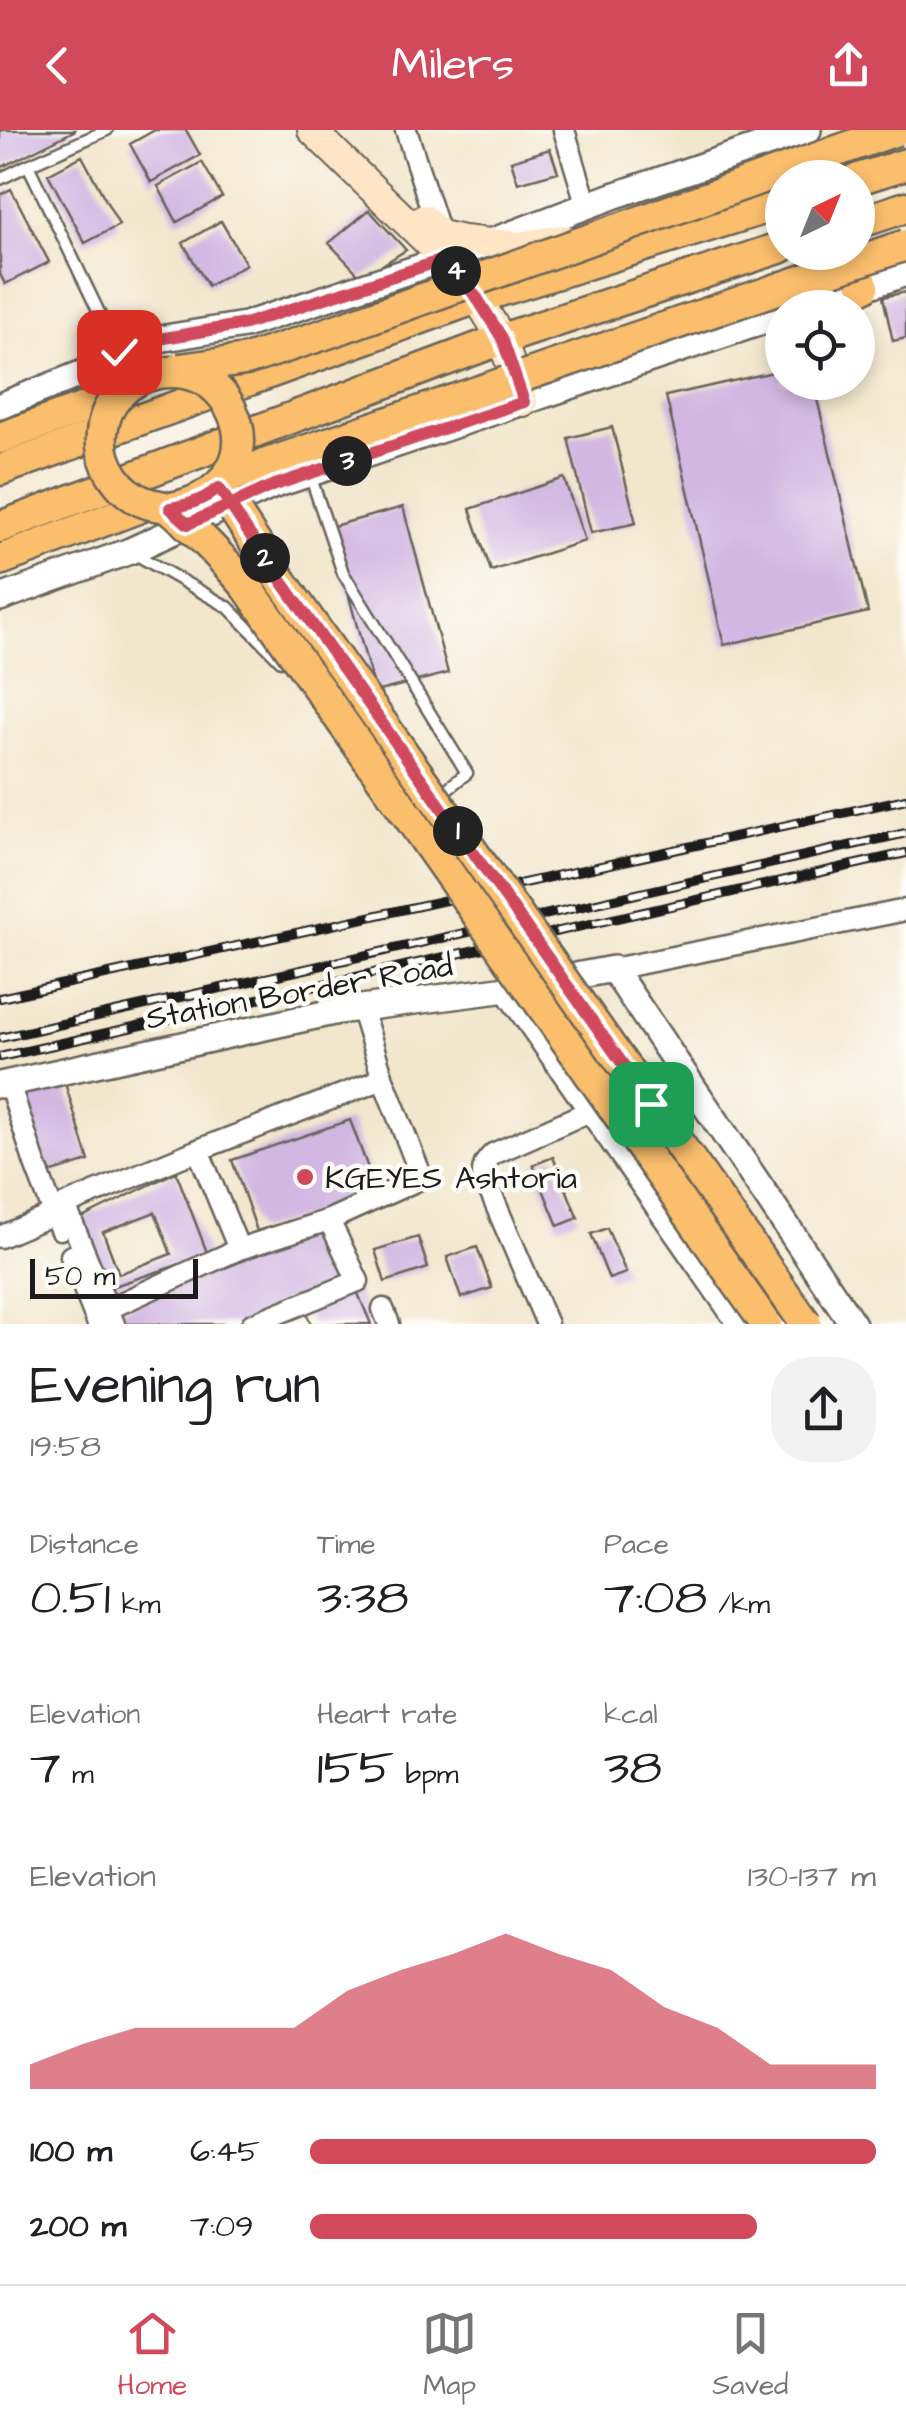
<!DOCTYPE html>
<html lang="en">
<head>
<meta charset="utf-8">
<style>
	:root { --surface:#fff; --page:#f2f2f2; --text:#202124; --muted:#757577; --line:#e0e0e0; --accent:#d1495b }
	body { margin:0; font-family:"Architects Daughter",sans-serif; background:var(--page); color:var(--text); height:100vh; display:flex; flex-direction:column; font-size:38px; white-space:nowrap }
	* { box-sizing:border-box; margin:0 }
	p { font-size:32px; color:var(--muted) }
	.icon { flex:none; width:55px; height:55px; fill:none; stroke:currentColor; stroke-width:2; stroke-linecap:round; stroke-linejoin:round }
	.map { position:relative; height:1194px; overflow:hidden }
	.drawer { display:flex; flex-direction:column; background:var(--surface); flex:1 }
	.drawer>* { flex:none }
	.needle { width:65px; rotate:43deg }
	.tools { position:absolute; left:765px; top:30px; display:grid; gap:20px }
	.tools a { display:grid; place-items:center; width:110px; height:110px; border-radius:50%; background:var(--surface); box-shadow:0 5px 15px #0003; font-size:50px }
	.scale { position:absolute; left:30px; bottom:25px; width:168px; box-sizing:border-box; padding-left:10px; border:5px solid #1c1c1c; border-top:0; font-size:28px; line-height:35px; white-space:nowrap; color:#1c1c1c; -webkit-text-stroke:8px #fdfcf7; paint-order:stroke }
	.pin { position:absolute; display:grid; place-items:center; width:85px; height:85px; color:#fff; margin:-42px; border-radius:20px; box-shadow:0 5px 15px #0006 }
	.km { position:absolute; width:50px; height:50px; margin:-25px; border-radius:50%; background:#222; color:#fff; font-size:28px; line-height:50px; text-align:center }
	.round { display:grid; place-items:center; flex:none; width:105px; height:105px; border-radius:40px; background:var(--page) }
	.summary { display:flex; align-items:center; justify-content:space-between; height:170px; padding:0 30px }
	h1 { font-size:55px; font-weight:600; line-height:75px }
	.stats { display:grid; grid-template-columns:repeat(3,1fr); gap:15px; height:170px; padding:10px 30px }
	.stats div { display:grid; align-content:center }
	.stats b { font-size:50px; font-weight:600 }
	.stats small { font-size:28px; font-weight:400 }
	.stats p { font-size:28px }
	.chart { height:280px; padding:20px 30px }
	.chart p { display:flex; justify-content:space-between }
	.chart svg { width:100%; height:180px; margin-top:10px; fill:var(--accent); opacity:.7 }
	ul { padding:0 30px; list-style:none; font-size:32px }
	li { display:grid; grid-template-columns:160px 120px 1fr; align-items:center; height:75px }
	li i { height:25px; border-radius:12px; background:var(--accent) }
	header { display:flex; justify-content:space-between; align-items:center; height:130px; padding:0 30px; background:var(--accent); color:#fff; font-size:45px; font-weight:600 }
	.tabs { display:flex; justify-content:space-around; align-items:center; height:140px; border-top:2px solid var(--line); background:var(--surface); font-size:28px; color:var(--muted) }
	.tabs a { display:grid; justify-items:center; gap:5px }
	.tabs .active { color:var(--accent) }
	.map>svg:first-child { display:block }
	.building { fill:#d2b7e2; fill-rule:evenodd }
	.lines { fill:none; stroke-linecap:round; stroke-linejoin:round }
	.service-casing { stroke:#67635a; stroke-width:15 }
	.minor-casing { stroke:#67635a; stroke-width:25 }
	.tertiary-casing { stroke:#67635a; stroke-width:30 }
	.secondary-casing { stroke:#67635a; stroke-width:32 }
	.primary-casing { stroke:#67635a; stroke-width:35 }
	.service { stroke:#fff; stroke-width:10 }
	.minor { stroke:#fff; stroke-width:20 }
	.tertiary { stroke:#fff; stroke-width:25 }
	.secondary { stroke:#fde5c5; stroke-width:28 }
	.primary { stroke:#fabe6d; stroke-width:30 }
	.rail-casing { stroke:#1c1c1c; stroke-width:10 }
	.rail { stroke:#fdfcf7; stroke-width:6; stroke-dasharray:19; stroke-linecap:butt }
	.primary-bridge-casing { stroke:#67635a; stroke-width:35; stroke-linecap:butt }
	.primary-bridge { stroke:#fabe6d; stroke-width:30 }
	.route-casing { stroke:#fff; stroke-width:20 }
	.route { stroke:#d1495b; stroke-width:12 }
	.poi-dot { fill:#d1495b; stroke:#fdfcf7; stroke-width:4 }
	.labels { text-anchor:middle; stroke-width:9; stroke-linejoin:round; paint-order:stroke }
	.street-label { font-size:32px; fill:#1c1c1c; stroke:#fdfcf7 }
	.poi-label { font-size:32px; fill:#1c1c1c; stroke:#fdfcf7; text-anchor:start }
</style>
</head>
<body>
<header><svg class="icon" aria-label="back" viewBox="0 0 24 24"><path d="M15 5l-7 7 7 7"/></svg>Milers<svg class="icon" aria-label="share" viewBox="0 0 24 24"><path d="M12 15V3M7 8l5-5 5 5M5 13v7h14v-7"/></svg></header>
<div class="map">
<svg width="906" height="1194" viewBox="0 0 906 1194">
	<rect width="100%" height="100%" fill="#fdfcf7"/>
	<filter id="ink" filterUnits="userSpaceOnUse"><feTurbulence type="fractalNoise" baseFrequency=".01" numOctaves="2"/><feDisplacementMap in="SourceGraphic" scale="20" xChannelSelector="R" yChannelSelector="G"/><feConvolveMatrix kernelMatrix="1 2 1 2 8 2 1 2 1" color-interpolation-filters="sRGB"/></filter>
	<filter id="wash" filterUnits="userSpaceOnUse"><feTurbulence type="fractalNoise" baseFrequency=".0048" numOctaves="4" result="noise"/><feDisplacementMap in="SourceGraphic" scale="40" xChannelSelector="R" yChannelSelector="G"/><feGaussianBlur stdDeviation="2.25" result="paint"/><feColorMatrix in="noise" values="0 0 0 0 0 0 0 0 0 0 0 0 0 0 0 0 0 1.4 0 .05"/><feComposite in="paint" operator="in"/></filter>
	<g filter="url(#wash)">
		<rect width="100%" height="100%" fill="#f2e6cc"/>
		<g id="blocks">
			<path class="building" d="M 0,0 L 76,0 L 0,38 Z
				M 155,0 L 186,0 L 200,25 L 151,52 L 130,14 Z
				M 550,19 L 558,42 L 518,53 L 511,31 Z
				M 82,26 L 119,95 L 85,113 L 48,44 Z
				M 202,32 L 222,67 L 177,92 L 158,56 Z
				M 11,59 L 49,132 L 5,154 L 0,144 L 0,65 Z
				M 369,80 L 406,120 L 362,148 L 329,113 Z
				M 221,91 L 246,134 L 208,156 L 183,113 Z
				M 906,162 L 906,208 L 893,211 L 883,167 Z
				M 782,240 L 782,252 L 813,252 L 868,482 L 724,515 L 666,266 Z
				M 612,297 L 636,393 L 591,403 L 568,308 Z
				M 564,348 L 585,411 L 491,441 L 470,379 Z
				M 403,377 L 448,543 L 375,562 L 330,397 Z
				M 64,950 L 89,1031 L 46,1044 L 21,963 Z
				M 350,990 L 378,1065 L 257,1101 L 232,1030 Z
				M 553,1027 L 578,1088 L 558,1096 L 533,1035 Z
				M 176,1042 L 208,1125 L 102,1160 L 76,1091 ZM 155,1082 L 171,1124 L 119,1144 L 103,1102 Z
				M 325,1098 L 346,1151 L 239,1194 L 124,1194 L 119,1180 Z
				M 607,1098 L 626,1143 L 609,1149 L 591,1104 Z
				M 418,1107 L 428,1138 L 385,1152 L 375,1120 Z
				M 477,1117 L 492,1158 L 461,1168 L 447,1127 Z
				M 356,1159 L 371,1194 L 311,1194 L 305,1180 Z"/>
		</g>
	</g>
	<g filter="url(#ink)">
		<use href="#blocks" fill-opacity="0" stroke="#67635a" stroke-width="2.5"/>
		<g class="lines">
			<defs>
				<path id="service" d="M 28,35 L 107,0
					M 0,49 L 28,35 L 118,222
					M 310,345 L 343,443 L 467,643 L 437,667
					M 135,424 L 228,477 L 281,531"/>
				<path id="minor" d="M 406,0 L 439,103
					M 564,0 L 587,76
					M 613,839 L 906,780
					M 9,953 L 35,1034 L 60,1099
					M 198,1020 L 239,1119
					M 329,1090 L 422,1048 L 383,949 L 361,877
					M 0,1107 L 54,1084
					M 71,1126 L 98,1194
					M 108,1179 L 239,1119 L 329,1090 L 358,1151 L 252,1194
					M 383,1179 L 389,1194
					M 114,1194 L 65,1075 L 198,1020 L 383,949
					M 547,1194 L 483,1045 C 483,1035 486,1031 493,1024 L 592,980"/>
				<path id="tertiary" d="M 804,178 L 906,143
					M 0,276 L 96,238 L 119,223 L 153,210 L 245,195 L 445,129 L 613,66 L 808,0
					M 0,468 L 130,421 L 272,356 L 782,185
					M 507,859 L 741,1194
					M 0,955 L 338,881 L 507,859 L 613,839 L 853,1194"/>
				<path id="secondary" d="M 312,0 L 445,129 L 477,168 L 502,209 L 523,272
					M 424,89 L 440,105 L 463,110 L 518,116 L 563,109 L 567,110"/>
				<path id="primary" d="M 858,49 L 906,34
					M 858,93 L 906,77
					M 852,122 L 864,157
					M 0,308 L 117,266
					M 0,340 L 477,168 L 782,73
					M 0,397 L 502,209 L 782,117
					M 0,430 L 148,374"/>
			</defs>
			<use href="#service" class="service-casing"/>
			<use href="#minor" class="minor-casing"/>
			<use href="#tertiary" class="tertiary-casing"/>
			<use href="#secondary" class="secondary-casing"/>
			<use href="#primary" class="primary-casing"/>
			<use href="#service" class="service"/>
			<use href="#minor" class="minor"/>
			<use href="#tertiary" class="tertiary"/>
			<use href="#secondary" class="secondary"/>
			<use href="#primary" class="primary"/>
			<defs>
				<path id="rail" d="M 0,868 L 906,669
					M 0,908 L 906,703
					M 0,927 L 906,723"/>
			</defs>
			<use href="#rail" class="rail-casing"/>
			<use href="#rail" class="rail"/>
			<defs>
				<path id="primary-bridge" d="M 179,239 L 246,230 L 322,205 L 896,0
					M 226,348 L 906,115
					M 219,357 L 264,426 L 806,1194
					M 170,378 C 219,371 256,328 231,279 C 201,218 108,237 102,303 C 99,334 121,366 150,374 C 158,376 166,376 172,380 C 178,384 184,391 189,396 C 210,415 229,436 247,457 L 766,1194"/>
			</defs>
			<use href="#primary-bridge" class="primary-bridge-casing"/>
			<use href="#primary-bridge" class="primary-bridge"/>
		</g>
	</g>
	<g class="lines" filter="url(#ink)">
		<defs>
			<path id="route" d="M 119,222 L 153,210 L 245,194 L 446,129 L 477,168 L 502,208 L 524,272 L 272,356 L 188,394 L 170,378 C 190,375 203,370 219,358 L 264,426 L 651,974"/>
		</defs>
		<use href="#route" class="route-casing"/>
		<use href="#route" class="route"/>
	</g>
	<circle class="poi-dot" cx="305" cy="1047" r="10"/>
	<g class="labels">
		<g class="street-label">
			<text transform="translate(299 861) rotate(-10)" y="11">Station Border Road</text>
		</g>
		<g class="poi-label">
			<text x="325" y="1058">KGEYES Ashtoria</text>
		</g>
	</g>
</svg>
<div class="tools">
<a><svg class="needle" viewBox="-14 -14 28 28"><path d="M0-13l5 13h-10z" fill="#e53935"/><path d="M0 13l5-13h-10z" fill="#757577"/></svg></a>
<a><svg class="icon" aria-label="locate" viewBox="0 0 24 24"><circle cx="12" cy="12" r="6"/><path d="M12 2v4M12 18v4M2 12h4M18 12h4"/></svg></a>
</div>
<div class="scale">50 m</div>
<div class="pin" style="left:651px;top:974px;background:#1e9e55"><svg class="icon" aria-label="arrive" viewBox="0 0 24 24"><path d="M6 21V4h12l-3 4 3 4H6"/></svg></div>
<div class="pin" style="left:119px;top:222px;background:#d93025"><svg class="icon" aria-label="check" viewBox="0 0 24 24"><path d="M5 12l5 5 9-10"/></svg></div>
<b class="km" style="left:458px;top:701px">1</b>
<b class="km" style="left:265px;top:428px">2</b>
<b class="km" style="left:347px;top:331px">3</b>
<b class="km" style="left:456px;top:141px">4</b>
</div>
<section class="drawer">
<div class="summary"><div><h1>Evening run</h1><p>19:58</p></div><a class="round"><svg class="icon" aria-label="share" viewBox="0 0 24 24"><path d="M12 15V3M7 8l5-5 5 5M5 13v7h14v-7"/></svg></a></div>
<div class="stats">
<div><p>Distance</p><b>0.51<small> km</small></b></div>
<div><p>Time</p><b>3:38</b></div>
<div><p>Pace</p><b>7:08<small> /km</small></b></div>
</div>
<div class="stats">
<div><p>Elevation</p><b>7<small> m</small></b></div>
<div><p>Heart rate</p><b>155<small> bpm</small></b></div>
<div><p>kcal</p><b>38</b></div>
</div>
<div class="chart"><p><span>Elevation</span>130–137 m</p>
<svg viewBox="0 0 160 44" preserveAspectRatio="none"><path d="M0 44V38L10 33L20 29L30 29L40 29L50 29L60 20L70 15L80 11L90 6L100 11L110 15L120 24L130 29L140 38L150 38L160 38V44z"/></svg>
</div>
<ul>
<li><b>100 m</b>6:45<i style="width:100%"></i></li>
<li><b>200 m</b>7:09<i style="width:79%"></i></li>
</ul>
</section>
<nav class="tabs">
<a class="active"><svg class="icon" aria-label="home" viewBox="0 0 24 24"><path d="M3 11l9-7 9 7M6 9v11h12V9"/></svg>Home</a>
<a><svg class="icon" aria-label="map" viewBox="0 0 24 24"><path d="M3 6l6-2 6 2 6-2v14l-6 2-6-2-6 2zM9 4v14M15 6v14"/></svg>Map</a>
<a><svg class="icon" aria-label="saved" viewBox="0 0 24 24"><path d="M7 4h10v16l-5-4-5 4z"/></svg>Saved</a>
</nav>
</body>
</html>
